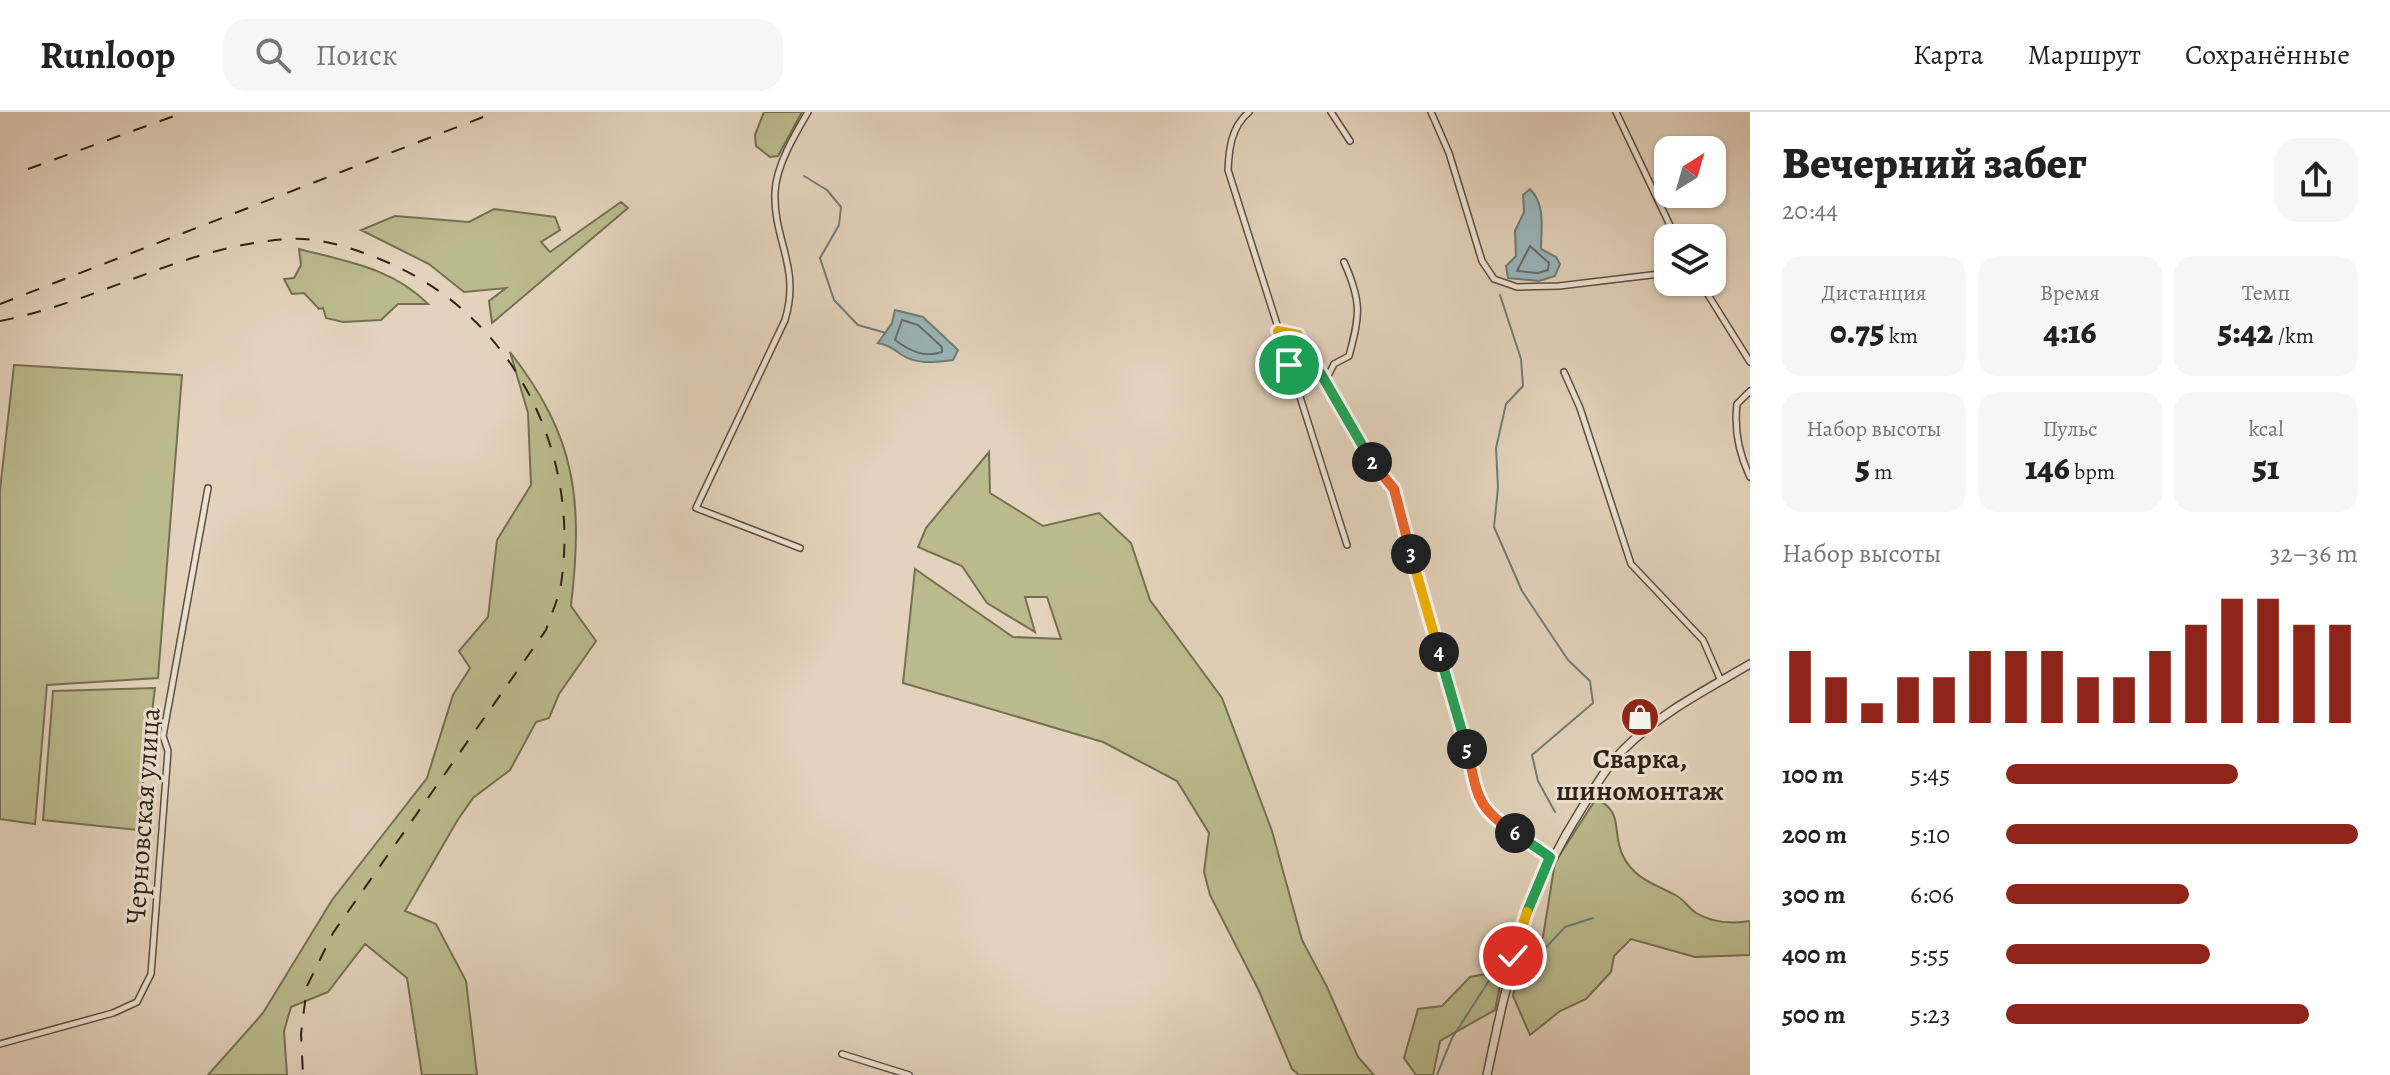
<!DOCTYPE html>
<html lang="ru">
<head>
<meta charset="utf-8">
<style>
	:root { --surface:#fff; --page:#f6f6f6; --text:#222; --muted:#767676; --line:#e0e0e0; --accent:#8f2418 }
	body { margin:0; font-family:Alegreya,serif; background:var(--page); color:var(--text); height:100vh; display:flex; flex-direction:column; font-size:30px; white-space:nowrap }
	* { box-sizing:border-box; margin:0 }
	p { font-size:26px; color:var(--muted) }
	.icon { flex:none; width:44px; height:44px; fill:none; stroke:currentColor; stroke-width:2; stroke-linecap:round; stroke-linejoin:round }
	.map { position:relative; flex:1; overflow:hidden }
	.sheet { display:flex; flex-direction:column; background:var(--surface); width:640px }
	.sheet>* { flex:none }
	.needle { width:52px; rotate:37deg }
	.tools { position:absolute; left:1654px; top:24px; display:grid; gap:16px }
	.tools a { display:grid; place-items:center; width:72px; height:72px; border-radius:16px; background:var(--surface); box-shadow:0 2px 6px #0004; font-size:40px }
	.pin { position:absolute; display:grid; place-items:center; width:68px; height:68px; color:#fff; margin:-34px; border:4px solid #fff; border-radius:50%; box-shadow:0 2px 8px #0007 }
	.km { position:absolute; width:40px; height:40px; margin:-20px; border-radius:50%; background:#222; color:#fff; font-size:22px; line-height:40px; text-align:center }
	.round { display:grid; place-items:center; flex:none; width:84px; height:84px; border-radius:24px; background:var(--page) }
	.overview { display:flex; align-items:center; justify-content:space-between; height:136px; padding:0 32px }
	h1 { font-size:44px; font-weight:800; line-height:60px }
	.figures { display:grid; grid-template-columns:repeat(3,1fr); gap:12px; height:136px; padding:8px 32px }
	.figures div { display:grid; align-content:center; border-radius:20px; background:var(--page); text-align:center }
	.figures b { font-size:34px; font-weight:800 }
	.figures small { font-size:22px; font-weight:400 }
	.figures p { font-size:22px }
	.chart { height:224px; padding:16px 32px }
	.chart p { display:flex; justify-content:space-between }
	.chart svg { width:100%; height:144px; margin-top:8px; stroke:var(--accent); stroke-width:6 }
	ul { padding:0 32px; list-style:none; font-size:26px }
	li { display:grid; grid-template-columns:128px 96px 1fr; align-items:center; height:60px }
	li i { height:20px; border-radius:10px; background:var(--accent) }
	header { display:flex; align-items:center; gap:48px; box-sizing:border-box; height:112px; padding:0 40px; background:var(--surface); border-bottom:2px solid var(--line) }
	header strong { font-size:38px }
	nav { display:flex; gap:44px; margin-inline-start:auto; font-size:28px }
	.search { width:560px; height:72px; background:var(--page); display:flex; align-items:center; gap:20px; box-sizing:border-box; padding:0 28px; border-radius:24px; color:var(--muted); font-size:30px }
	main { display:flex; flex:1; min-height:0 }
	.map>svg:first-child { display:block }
	.green { fill:#babb8c; stroke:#747052; stroke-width:2 }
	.water { fill:#99b6ba; stroke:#6e7c7a; stroke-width:2 }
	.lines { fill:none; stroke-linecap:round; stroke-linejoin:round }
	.shore { stroke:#646d6a; stroke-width:2 }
	.stream { stroke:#6e7c7a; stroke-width:2 }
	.minor-casing { stroke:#5b5042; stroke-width:8 }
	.tertiary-casing { stroke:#5b5042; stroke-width:10 }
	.minor { stroke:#ede2d3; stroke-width:5 }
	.tertiary { stroke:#ede2d3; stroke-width:7 }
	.rail { stroke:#2e2419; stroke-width:2; stroke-dasharray:14 14; stroke-linecap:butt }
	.split-1-casing { stroke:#fff; stroke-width:16 }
	.split-2-casing { stroke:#fff; stroke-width:16 }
	.split-3-casing { stroke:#fff; stroke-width:16 }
	.split-4-casing { stroke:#fff; stroke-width:16 }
	.split-5-casing { stroke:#fff; stroke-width:16 }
	.split-6-casing { stroke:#fff; stroke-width:16 }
	.split-7-casing { stroke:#fff; stroke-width:16 }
	.split-8-casing { stroke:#fff; stroke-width:16 }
	.split-1 { stroke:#f5b400; stroke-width:10 }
	.split-2 { stroke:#22a559; stroke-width:10 }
	.split-3 { stroke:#f0652b; stroke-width:10 }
	.split-4 { stroke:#f5b400; stroke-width:10 }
	.split-5 { stroke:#22a559; stroke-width:10 }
	.split-6 { stroke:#f0652b; stroke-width:10 }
	.split-7 { stroke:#22a559; stroke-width:10 }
	.split-8 { stroke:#f5b400; stroke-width:10 }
	.labels { text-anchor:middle; stroke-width:6; stroke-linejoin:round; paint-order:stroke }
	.poi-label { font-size:28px; font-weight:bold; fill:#2e2419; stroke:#ede2d3 }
	.street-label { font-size:28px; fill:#2e2419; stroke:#ede2d3 }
</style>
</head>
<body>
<header>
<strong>Runloop</strong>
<div class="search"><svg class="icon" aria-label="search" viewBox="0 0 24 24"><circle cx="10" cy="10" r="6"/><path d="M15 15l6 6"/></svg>Поиск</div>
<nav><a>Карта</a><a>Маршрут</a><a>Сохранённые</a></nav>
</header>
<main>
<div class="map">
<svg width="1750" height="963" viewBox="0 0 1750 963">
	<rect width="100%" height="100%" fill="#e3d3bc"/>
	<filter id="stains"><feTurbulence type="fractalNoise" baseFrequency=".0025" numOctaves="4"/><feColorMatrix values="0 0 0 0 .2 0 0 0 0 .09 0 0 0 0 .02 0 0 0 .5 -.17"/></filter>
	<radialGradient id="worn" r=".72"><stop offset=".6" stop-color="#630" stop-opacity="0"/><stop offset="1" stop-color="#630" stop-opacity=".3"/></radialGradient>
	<path class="green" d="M 764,0 L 802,0 L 778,44 L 770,45 L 756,34 L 755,23 Z
		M 621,90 L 628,96 L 492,211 L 489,189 L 506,176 L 464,180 L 429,152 L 361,118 L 395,104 L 469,110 L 494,97 L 555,105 L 560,118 L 541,130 L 550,140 Z
		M 299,137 C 345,149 393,156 428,192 L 398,192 L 381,208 L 343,210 L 326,206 L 323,196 L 319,197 L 304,181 L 292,182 L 284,167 L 294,166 L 301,153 Z
		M 510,240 C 577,326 583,388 571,494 L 596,529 L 559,582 L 549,606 L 536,610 L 510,658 L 473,686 L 457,709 L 405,799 L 436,812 L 466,869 L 477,963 L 422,963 L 407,866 L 365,832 L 328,880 L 291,895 L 284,919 L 287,963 L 208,963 L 263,901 L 332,788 L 427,666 L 453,583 L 470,556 L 459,539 L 488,505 L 497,428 L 531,373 L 528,301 Z
		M 14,253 L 182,263 L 158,566 L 47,573 L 35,712 L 0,707 L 0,378 Z
		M 989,340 L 990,381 L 1043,414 L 1099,401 L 1131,431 L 1150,488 L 1222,586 L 1272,719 L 1302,828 L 1327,875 L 1358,945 L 1374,963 L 1299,963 L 1292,957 L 1259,879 L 1210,783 L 1204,760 L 1209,721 L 1177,669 L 1103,630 L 903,571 L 915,457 L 1013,525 L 1061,527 L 1047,485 L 1025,485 L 1035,520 L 987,491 L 962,454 L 918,435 L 926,416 Z
		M 155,576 L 137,718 L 43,708 L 53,579 Z
		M 1596,687 C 1625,700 1611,720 1623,744 C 1635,768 1656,772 1677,784 C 1684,788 1689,796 1696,801 C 1713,811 1731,812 1750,809 L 1750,843 L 1695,845 L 1631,827 L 1614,844 L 1611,860 L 1586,887 L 1560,899 L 1530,923 L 1513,884 L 1527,820 L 1527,832 L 1532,839 L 1543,825 L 1555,750 Z
		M 1503,859 L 1495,898 L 1440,929 L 1433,963 L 1416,963 L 1404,946 L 1418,897 L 1442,894 L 1470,865 Z"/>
	<path class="water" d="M 1530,77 C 1546,93 1541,117 1541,137 L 1556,145 L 1560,152 L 1555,164 L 1539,169 L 1508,166 L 1506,154 L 1516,144 L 1515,119 L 1524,100 L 1523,83 Z
		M 895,198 L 923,205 L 958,238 L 953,248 C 935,250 918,253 902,243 C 893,237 889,233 878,231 L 892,211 Z"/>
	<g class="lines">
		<path class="shore" d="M 1530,134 L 1549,151 L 1548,158 L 1538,161 L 1517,159 Z
			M 902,208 L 918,213 L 942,235 L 942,240 C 924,246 910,239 895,228 Z"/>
		<path class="stream" d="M 804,64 L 827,78 L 841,95 L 839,113 L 820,146 L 834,188 L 858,213 L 886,221
			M 1500,183 L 1521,247 L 1523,274 L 1506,292 L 1496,336 L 1498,376 L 1494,415 L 1522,479 L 1568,548 L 1590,569 L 1593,591 L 1532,643 L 1538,669 L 1555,700
			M 1534,848 L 1565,815 L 1593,806
			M 1437,963 L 1452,926 L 1490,867"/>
		<defs>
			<path id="minor" d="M 1249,0 C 1231,15 1229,37 1228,58 L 1347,433
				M 1331,0 L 1350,29
				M 1431,0 L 1449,41 L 1482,149 L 1494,167 L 1517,175 L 1559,174 L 1668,161
				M 1616,0 L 1676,126
				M 1344,150 C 1362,190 1360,203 1349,244 L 1334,252 L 1326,268 L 1375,356 L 1394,377 L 1464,621 L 1474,679 L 1496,708 L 1550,745
				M 1700,170 L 1750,250
				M 1278,219 L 1298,223 L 1326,268
				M 1564,260 L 1580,296 L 1631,452 L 1703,528 L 1721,569
				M 1750,279 L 1737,292 C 1734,317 1739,342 1750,365
				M 800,436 L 696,396 L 785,208 C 801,155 773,128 775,80 C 776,54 795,22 808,0
				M 0,932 L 113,901 L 137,890 L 151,862 L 168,639 L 163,624 L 208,376
				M 842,942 L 909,963"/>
			<path id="tertiary" d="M 1487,963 C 1509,859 1524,787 1582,696 C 1595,675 1607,654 1624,637 C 1660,601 1706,578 1750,552"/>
		</defs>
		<use href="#minor" class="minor-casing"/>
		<use href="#tertiary" class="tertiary-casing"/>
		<use href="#minor" class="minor"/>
		<use href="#tertiary" class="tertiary"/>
		<path class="rail" d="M 28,57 L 185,0
			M 0,192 L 496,0
			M 0,209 C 99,190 188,132 290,127 C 322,125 359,138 389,151 C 513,205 581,340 561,472 C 558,488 551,503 546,518 L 333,821 L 307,874 L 301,922 L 303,963"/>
	</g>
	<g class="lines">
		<defs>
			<path id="split-1" d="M 1289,253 L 1278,219 L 1298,223 L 1321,262"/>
			<path id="split-2" d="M 1321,262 L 1372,350"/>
			<path id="split-3" d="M 1372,350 L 1394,377 L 1411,442"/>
			<path id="split-4" d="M 1411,442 L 1439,540"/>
			<path id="split-5" d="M 1439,540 L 1467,637"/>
			<path id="split-6" d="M 1467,637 C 1478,682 1474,694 1515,721"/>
			<path id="split-7" d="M 1515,721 L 1550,745 L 1527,800"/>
			<path id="split-8" d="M 1513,844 L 1527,800"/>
		</defs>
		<use href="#split-1" class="split-1-casing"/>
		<use href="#split-2" class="split-2-casing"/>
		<use href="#split-3" class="split-3-casing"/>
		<use href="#split-4" class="split-4-casing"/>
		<use href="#split-5" class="split-5-casing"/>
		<use href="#split-6" class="split-6-casing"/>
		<use href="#split-7" class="split-7-casing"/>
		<use href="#split-8" class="split-8-casing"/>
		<use href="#split-1" class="split-1"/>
		<use href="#split-2" class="split-2"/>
		<use href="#split-3" class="split-3"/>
		<use href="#split-4" class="split-4"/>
		<use href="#split-5" class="split-5"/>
		<use href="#split-6" class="split-6"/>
		<use href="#split-7" class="split-7"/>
		<use href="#split-8" class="split-8"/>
	</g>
	<defs>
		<symbol id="shop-disc" viewBox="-11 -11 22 22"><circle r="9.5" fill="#8f2418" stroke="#ede2d3"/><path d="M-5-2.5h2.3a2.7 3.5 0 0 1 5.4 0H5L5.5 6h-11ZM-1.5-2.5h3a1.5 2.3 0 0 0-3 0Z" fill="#fff"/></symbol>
	</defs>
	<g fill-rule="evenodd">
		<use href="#shop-disc" x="1618" y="583" width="44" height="44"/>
	</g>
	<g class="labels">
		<g class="poi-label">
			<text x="1640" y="656">Сварка,<tspan x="1640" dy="32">шиномонтаж</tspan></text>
		</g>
		<g class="street-label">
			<text transform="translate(142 704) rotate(-86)" y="10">Черновская улица</text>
		</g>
	</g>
	<rect width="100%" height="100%" filter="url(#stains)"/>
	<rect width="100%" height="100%" fill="url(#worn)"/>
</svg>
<div class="tools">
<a><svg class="needle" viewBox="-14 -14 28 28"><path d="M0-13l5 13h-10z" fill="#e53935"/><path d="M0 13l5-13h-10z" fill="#767676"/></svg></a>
<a><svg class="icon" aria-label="layers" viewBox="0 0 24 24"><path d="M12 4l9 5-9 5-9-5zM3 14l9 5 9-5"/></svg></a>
</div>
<div class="pin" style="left:1289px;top:253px;background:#1e9e55"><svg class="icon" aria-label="arrive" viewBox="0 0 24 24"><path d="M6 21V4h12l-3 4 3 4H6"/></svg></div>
<div class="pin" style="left:1513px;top:844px;background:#d93025"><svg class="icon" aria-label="check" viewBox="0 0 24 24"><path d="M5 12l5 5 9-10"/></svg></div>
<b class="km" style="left:1372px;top:350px">2</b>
<b class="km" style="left:1411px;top:442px">3</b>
<b class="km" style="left:1439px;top:540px">4</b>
<b class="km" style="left:1467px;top:637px">5</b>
<b class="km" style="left:1515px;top:721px">6</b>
</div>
<section class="sheet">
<div class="overview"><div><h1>Вечерний забег</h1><p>20:44</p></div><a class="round"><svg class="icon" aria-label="share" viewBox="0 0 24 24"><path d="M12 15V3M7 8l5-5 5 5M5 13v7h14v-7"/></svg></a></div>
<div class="figures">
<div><p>Дистанция</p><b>0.75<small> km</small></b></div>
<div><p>Время</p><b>4:16</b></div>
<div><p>Темп</p><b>5:42<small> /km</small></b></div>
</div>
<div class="figures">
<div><p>Набор высоты</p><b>5<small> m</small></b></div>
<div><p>Пульс</p><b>146<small> bpm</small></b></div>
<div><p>kcal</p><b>51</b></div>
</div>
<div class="chart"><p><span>Набор высоты</span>32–36 m</p>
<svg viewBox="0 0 160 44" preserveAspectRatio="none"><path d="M5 44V22M15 44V30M25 44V38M35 44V30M45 44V30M55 44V22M65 44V22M75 44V22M85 44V30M95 44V30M105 44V22M115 44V14M125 44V6M135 44V6M145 44V14M155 44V14"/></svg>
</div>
<ul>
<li><b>100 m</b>5:45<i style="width:66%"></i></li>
<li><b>200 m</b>5:10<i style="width:100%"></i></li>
<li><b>300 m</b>6:06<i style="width:52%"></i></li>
<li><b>400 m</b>5:55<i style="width:58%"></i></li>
<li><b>500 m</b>5:23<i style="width:86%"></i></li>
</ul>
</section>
</main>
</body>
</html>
